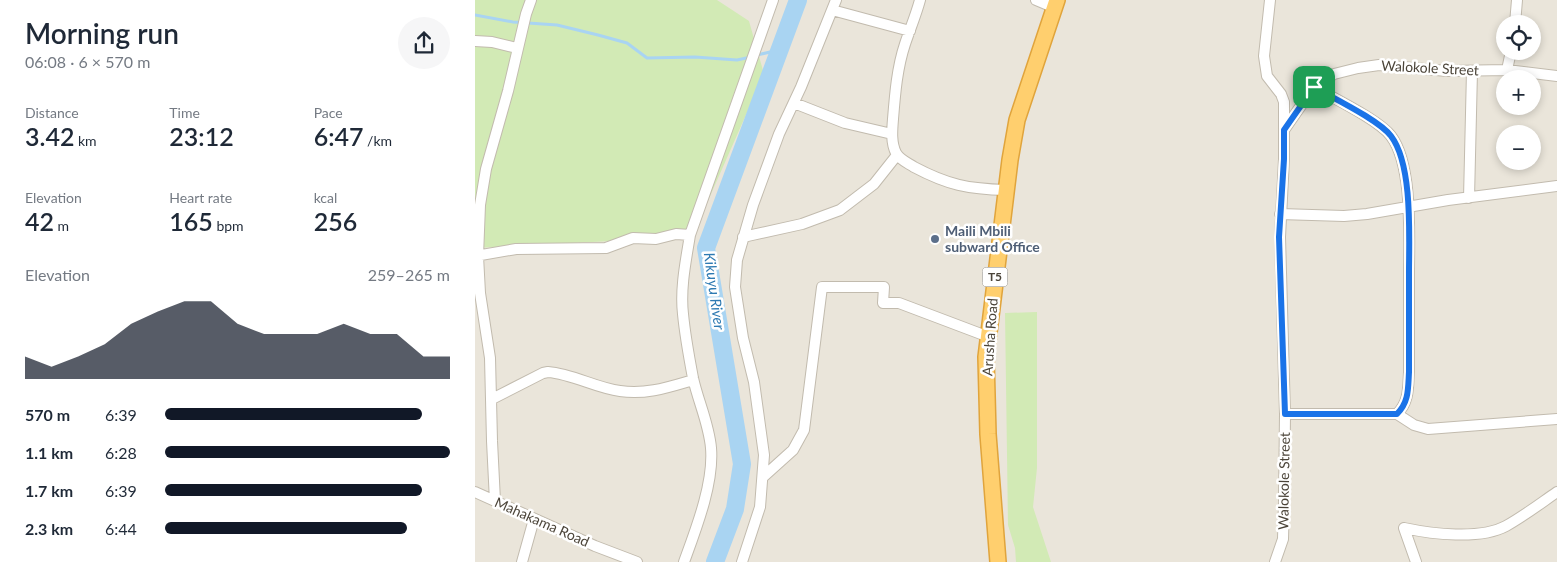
<!DOCTYPE html>
<html lang="en">
<head>
<meta charset="utf-8">
<style>
	:root { --surface:#fff; --page:#f6f6f7; --text:#1f2937; --muted:#747a83; --accent:#111827 }
	body { margin:0; font-family:Lato,sans-serif; background:var(--page); color:var(--text); height:100vh; display:flex; flex-direction:column; font-size:19px; white-space:nowrap }
	* { box-sizing:border-box; margin:0 }
	p { font-size:16px; color:var(--muted) }
	.icon { flex:none; width:28px; height:28px; fill:none; stroke:currentColor; stroke-width:2; stroke-linecap:round; stroke-linejoin:round }
	.map { position:relative; flex:1; overflow:hidden }
	.panel { display:flex; flex-direction:column; background:var(--surface); width:475px }
	.panel>* { flex:none }
	.controls { position:absolute; left:1021px; top:15px; display:grid; gap:10px }
	.controls a { display:grid; place-items:center; width:45px; height:45px; border-radius:50%; background:var(--surface); box-shadow:0 2px 8px #0003; font-size:25px }
	.pin { position:absolute; display:grid; place-items:center; width:42px; height:42px; color:#fff; margin:-21px; border-radius:10px; box-shadow:0 2px 8px #0006 }
	.round { display:grid; place-items:center; flex:none; width:52px; height:52px; border-radius:26px; background:var(--page) }
	.overview { display:flex; align-items:center; justify-content:space-between; height:85px; padding:0 25px }
	h1 { font-size:28px; font-weight:600; line-height:38px }
	.figures { display:grid; grid-template-columns:repeat(3,1fr); gap:8px; height:85px; padding:5px 25px }
	.figures div { display:grid; align-content:center }
	.figures b { font-size:25px; font-weight:600 }
	.figures small { font-size:14px; font-weight:400 }
	.figures p { font-size:14px }
	.chart { height:140px; padding:10px 25px }
	.chart p { display:flex; justify-content:space-between }
	.chart svg { width:100%; height:90px; margin-top:5px; fill:var(--accent); opacity:.7 }
	ul { padding:0 25px; list-style:none; font-size:16px }
	li { display:grid; grid-template-columns:80px 60px 1fr; align-items:center; height:38px }
	li i { height:12px; border-radius:6px; background:var(--accent) }
	main { display:flex; flex:1; min-height:0 }
	.map>svg:first-child { display:block }
	.residential { fill:#eae5da; fill-rule:evenodd }
	.green { fill:#d2eab5 }
	.lines { fill:none; stroke-linecap:round; stroke-linejoin:round }
	.stream { stroke:#a9d4f2; stroke-width:3 }
	.river { stroke:#a9d4f2; stroke-width:18 }
	.minor-casing { stroke:#c2bbae; stroke-width:12 }
	.highway-casing { stroke:#e0a43c; stroke-width:18 }
	.minor { stroke:#fff; stroke-width:10 }
	.highway { stroke:#ffcf6e; stroke-width:15 }
	.route-casing { stroke:#fff; stroke-width:10 }
	.route { stroke:#1a73e8; stroke-width:6 }
	.service-dot { fill:#5c6f8a; stroke:#fff; stroke-width:2 }
	.labels { text-anchor:middle; stroke-width:5; stroke-linejoin:round; paint-order:stroke }
	.shield { fill:#fff; stroke:#817c74; stroke-width:1 }
	.shield-label { font-size:12px; font-weight:bold; fill:#4b4439 }
	.street-label { font-size:14px; fill:#4b4439; stroke:#fff }
	.service-label { font-size:14px; font-weight:bold; fill:#4e5e75; stroke:#fff; text-anchor:start }
	.water-label { font-size:15px; font-style:italic; fill:#2e7ab2; stroke:#fff }
</style>
</head>
<body>
<main>
<section class="panel">
<div class="overview"><div><h1>Morning run</h1><p>06:08 · 6 × 570 m</p></div><a class="round"><svg class="icon" aria-label="share" viewBox="0 0 24 24"><path d="M12 15V3M7 8l5-5 5 5M5 13v7h14v-7"/></svg></a></div>
<div class="figures">
<div><p>Distance</p><b>3.42<small> km</small></b></div>
<div><p>Time</p><b>23:12</b></div>
<div><p>Pace</p><b>6:47<small> /km</small></b></div>
</div>
<div class="figures">
<div><p>Elevation</p><b>42<small> m</small></b></div>
<div><p>Heart rate</p><b>165<small> bpm</small></b></div>
<div><p>kcal</p><b>256</b></div>
</div>
<div class="chart"><p><span>Elevation</span>259–265 m</p>
<svg viewBox="0 0 160 44" preserveAspectRatio="none"><path d="M0 44V33L10 38L20 33L30 27L40 17L50 11L60 6L70 6L80 17L90 22L100 22L110 22L120 17L130 22L140 22L150 33L160 33V44z"/></svg>
</div>
<ul>
<li><b>570 m</b>6:39<i style="width:90%"></i></li>
<li><b>1.1 km</b>6:28<i style="width:100%"></i></li>
<li><b>1.7 km</b>6:39<i style="width:90%"></i></li>
<li><b>2.3 km</b>6:44<i style="width:85%"></i></li>
</ul>
</section>
<div class="map">
<svg width="1082" height="562" viewBox="0 0 1082 562">
	<rect width="100%" height="100%" fill="#f6f3ec"/>
	<path class="residential" d="M 0,0 L 1082,0 L 1082,562 L 0,562 ZM 1030,24 L 1058,24 L 1058,51 L 1030,51 ZM 1030,79 L 1058,79 L 1058,106 L 1030,106 ZM 1030,134 L 1058,134 L 1058,161 L 1030,161 Z"/>
	<path class="green" d="M 0,0 L 242,0 L 274,21 L 289,74 L 217,237 L 0,248 Z
		M 562,312 L 562,468 L 558,507 L 576,562 L 541,562 L 540,548 L 533,525 L 530,313 Z"/>
	<g class="lines">
		<path class="stream" d="M 0,15 L 38,22 L 82,25 L 123,35 L 152,43 L 172,58 L 220,57 L 262,60 L 276,57
			M 282,55 L 304,50"/>
		<path class="river" d="M 240,562 L 260,509 L 267,464 L 231,248 L 323,0"/>
		<defs>
			<path id="minor" d="M 445,0 C 441,15 435,29 430,44 C 422,68 420,94 418,119 C 417,131 416,143 421,153 C 425,160 433,163 439,167 C 473,185 493,189 531,190
				M 561,0 L 580,8
				M 795,0 L 789,56 L 792,76 L 806,94 L 809,102 L 809,129
				M 357,10 L 435,31
				M 1040,24 L 1042,0
				M 0,41 L 17,42 L 42,48
				M 1032,70 L 1036,51
				M 319,103 L 370,123 L 417,134
				M 994,198 L 997,71
				M 805,214 L 869,216 L 892,214 L 973,200 L 1082,186
				M 268,237 L 327,224 L 365,210 L 399,184 L 422,155
				M 0,256 L 41,249 L 131,248 L 158,238 L 181,239 L 201,234 L 215,235
				M 17,399 L 68,373 L 73,372 C 98,374 121,388 145,391 C 171,395 194,387 218,380
				M 810,414 L 922,414 C 934,402 933,389 934,372 C 934,339 934,306 934,273 C 934,237 938,165 916,136 C 904,120 858,98 839,87
				M 922,414 L 939,425 L 953,429 L 1082,419
				M 288,477 L 318,450 L 329,430 L 347,287 L 409,287 L 408,303 L 424,303 L 514,337
				M 0,492 L 120,546 L 162,562
				M 20,501 L 17,441 L 15,358 L 5,293 L 3,256 L 5,205 L 11,169 L 33,91 L 51,14 L 56,0
				M 929,528 C 957,534 1005,540 1031,526 C 1049,516 1066,503 1082,492
				M 929,528 L 941,562
				M 47,562 L 59,519
				M 209,562 C 221,529 239,483 236,448 C 234,424 223,401 218,378 C 214,357 210,335 208,314 C 205,288 211,260 215,235 L 298,0
				M 267,562 L 285,507 L 289,455 L 279,382 L 268,338 L 260,287 L 262,260 L 278,205 L 304,134 L 326,87 L 361,0
				M 800,562 L 808,539 L 809,502 L 810,414 L 805,237 L 809,159 L 809,130 L 839,87 L 859,74 L 883,68 L 904,65 L 972,71 L 1032,70 L 1082,76"/>
			<path id="highway" d="M 523,562 L 513,434 L 511,357 L 535,160 L 542,120 L 582,0"/>
		</defs>
		<use href="#minor" class="minor-casing"/>
		<use href="#highway" class="highway-casing"/>
		<use href="#minor" class="minor"/>
		<use href="#highway" class="highway"/>
	</g>
	<g class="lines">
		<defs>
			<path id="route" d="M 839,87 C 858,98 904,120 916,136 C 938,165 934,237 934,273 C 934,306 934,339 934,372 C 933,389 934,402 922,414 L 810,414 L 804,237 L 809,159 L 809,130 Z"/>
		</defs>
		<use href="#route" class="route-casing"/>
		<use href="#route" class="route"/>
	</g>
	<circle class="service-dot" cx="460" cy="239" r="5"/>
	<g class="labels">
		<rect class="shield" x="507.5" y="267.5" width="25" height="19" rx="4"/>
		<g class="shield-label">
			<text x="520" y="281">T5</text>
		</g>
		<g class="street-label">
			<text transform="translate(955 68) rotate(3)" y="5">Walokole Street</text>
			<text transform="translate(515 337) rotate(-86)" y="5">Arusha Road</text>
			<text transform="translate(809 481) rotate(-89)" y="5">Walokole Street</text>
			<text transform="translate(67 522) rotate(24)" y="5">Mahakama Road</text>
		</g>
		<g class="service-label">
			<text x="470" y="236">Maili Mbili<tspan x="470" dy="16">subward Office</tspan></text>
		</g>
		<g class="water-label">
			<text transform="translate(239 291) rotate(82)" y="5">Kikuyu River</text>
		</g>
	</g>
</svg>
<div class="controls">
<a><svg class="icon" aria-label="locate" viewBox="0 0 24 24"><circle cx="12" cy="12" r="6"/><path d="M12 2v4M12 18v4M2 12h4M18 12h4"/></svg></a>
<a>+</a>
<a>−</a>
</div>
<div class="pin" style="left:839px;top:87px;background:#1e9e55"><svg class="icon" aria-label="arrive" viewBox="0 0 24 24"><path d="M6 21V4h12l-3 4 3 4H6"/></svg></div>
</div>
</main>
</body>
</html>
